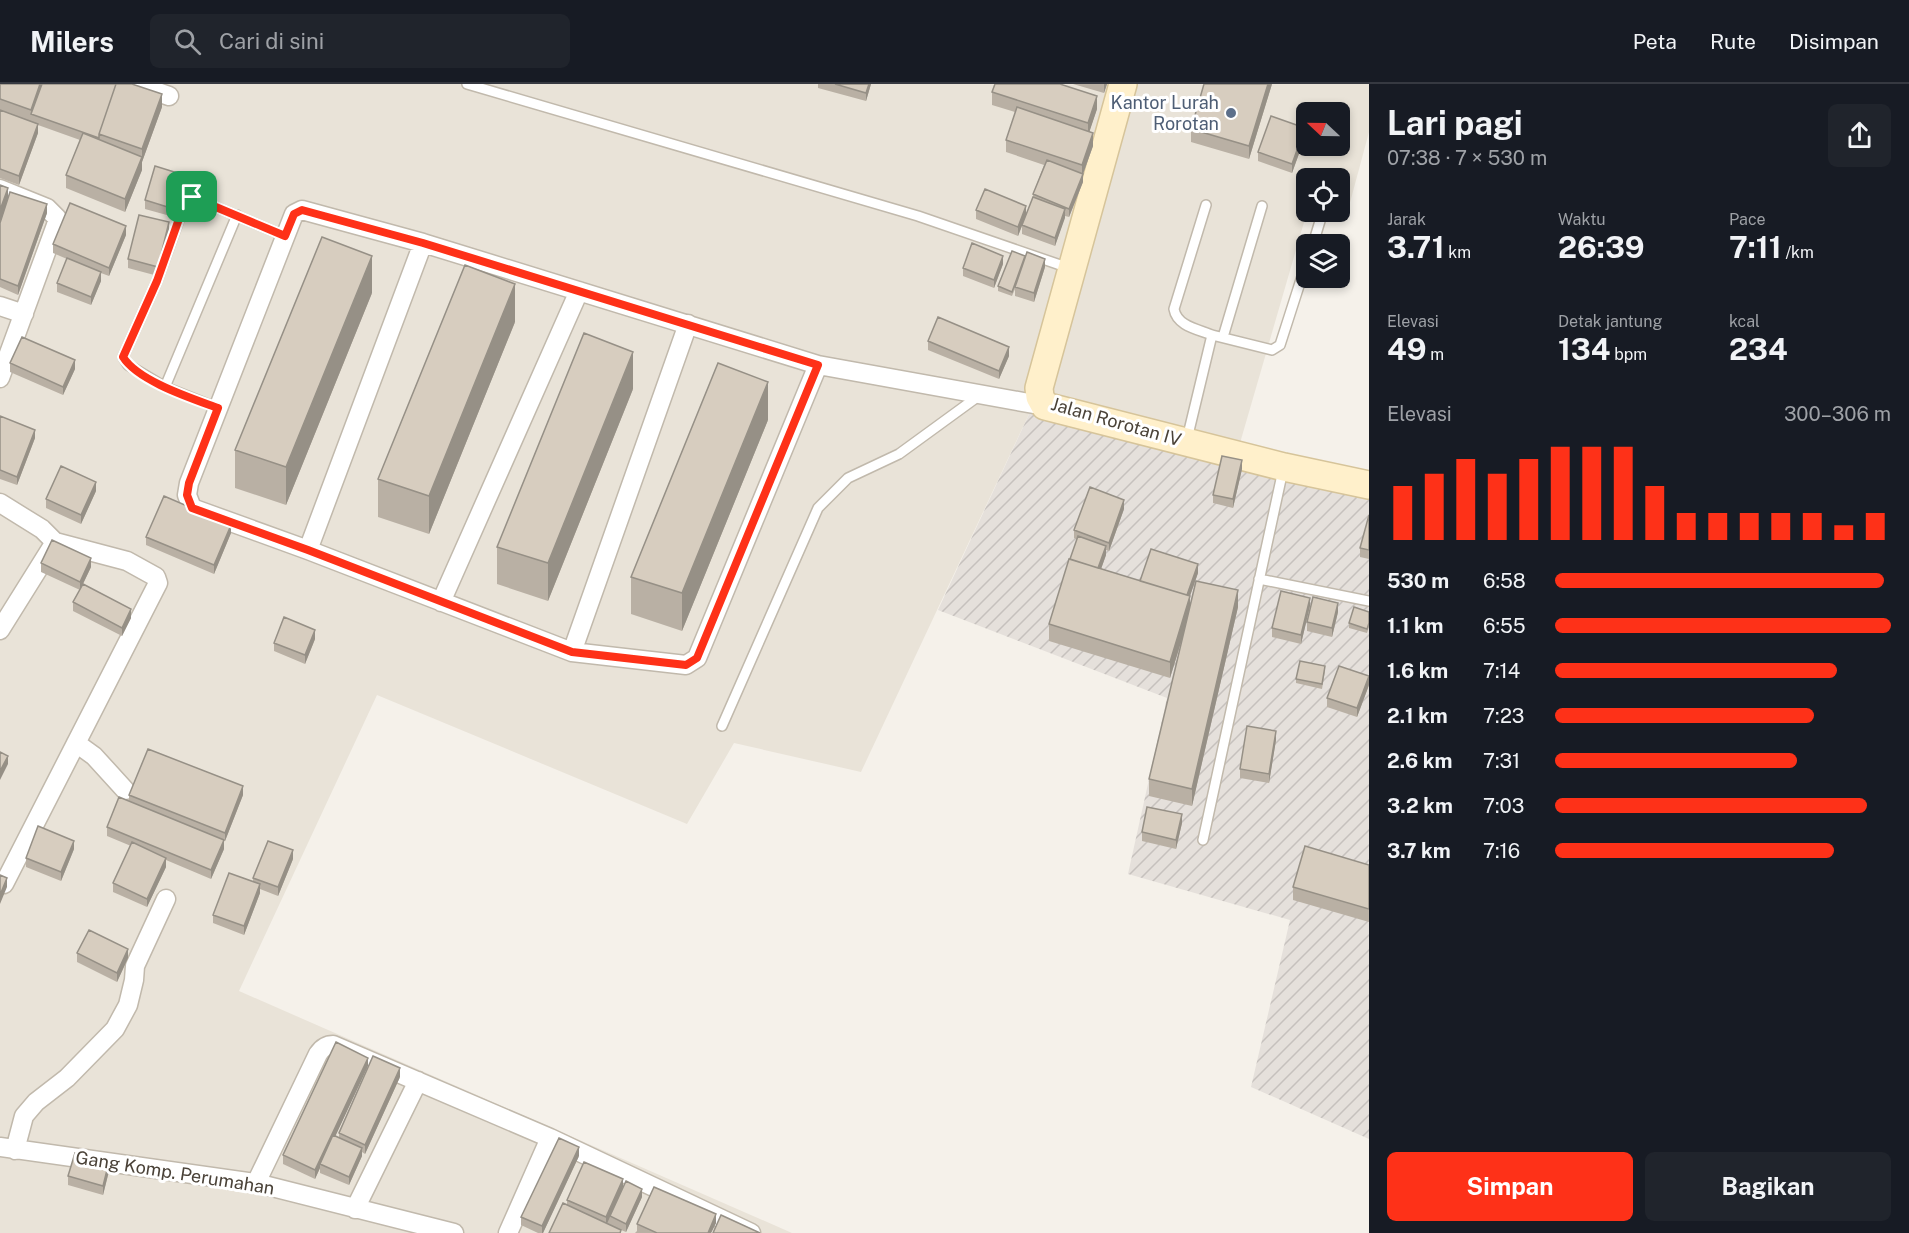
<!DOCTYPE html>
<html lang="id">
<head>
<meta charset="utf-8">
<style>
	:root { --surface:#171b24; --page:#20242c; --text:#f1f3f6; --muted:#9ea1a6; --line:#363941; --accent:#fe3118 }
	body { margin:0; font-family:"Public Sans",sans-serif; background:var(--page); color:var(--text); height:100vh; display:flex; flex-direction:column; font-size:22px; white-space:nowrap }
	* { box-sizing:border-box; margin:0 }
	p { font-size:20px; color:var(--muted) }
	.icon { flex:none; width:33px; height:33px; fill:none; stroke:currentColor; stroke-width:2; stroke-linecap:round; stroke-linejoin:round }
	.map { position:relative; flex:1; overflow:hidden }
	.side { display:flex; flex-direction:column; background:var(--surface); width:540px }
	.side>* { flex:none }
	.needle { width:39px; rotate:292deg }
	.tools { position:absolute; left:1296px; top:18px; display:grid; gap:12px }
	.tools a { display:grid; place-items:center; width:54px; height:54px; border-radius:9px; background:var(--surface); box-shadow:0 3px 9px #0003; font-size:30px }
	.pin { position:absolute; display:grid; place-items:center; width:51px; height:51px; color:#fff; margin:-26px; border-radius:12px; box-shadow:0 3px 9px #0006 }
	.round { display:grid; place-items:center; flex:none; width:63px; height:63px; border-radius:9px; background:var(--page) }
	.headline { display:flex; align-items:center; justify-content:space-between; height:102px; padding:0 18px }
	h1 { font-size:33px; font-weight:700; line-height:45px }
	.metrics { display:grid; grid-template-columns:repeat(3,1fr); gap:9px; height:102px; padding:6px 18px }
	.metrics div { display:grid; align-content:center }
	.metrics b { font-size:30px; font-weight:700 }
	.metrics small { font-size:16px; font-weight:400 }
	.metrics p { font-size:16px }
	.chart { height:168px; padding:12px 18px }
	.chart p { display:flex; justify-content:space-between }
	.chart svg { width:100%; height:108px; margin-top:6px; stroke:var(--accent); stroke-width:6 }
	.button { display:flex; gap:12px; margin-top:auto; padding:12px 18px }
	.button a { flex:1; height:69px; border-radius:9px; background:var(--accent); color:#fff; font-size:24px; font-weight:700; line-height:69px; text-align:center }
	.button a+a { background:var(--page); color:var(--text) }
	ul { padding:0 18px; list-style:none; font-size:20px }
	li { display:grid; grid-template-columns:96px 72px 1fr; align-items:center; height:45px }
	li i { height:15px; border-radius:8px; background:var(--accent) }
	header { display:flex; align-items:center; gap:36px; box-sizing:border-box; height:84px; padding:0 30px; background:var(--surface); border-bottom:2px solid var(--line) }
	header strong { font-size:28px }
	nav { display:flex; gap:33px; margin-inline-start:auto; font-size:21px }
	.search { width:420px; height:54px; background:var(--page); display:flex; align-items:center; gap:15px; box-sizing:border-box; padding:0 21px; border-radius:9px; color:var(--muted); font-size:22px }
	main { display:flex; flex:1; min-height:0 }
	.map>svg:first-child { display:block }
	.residential { fill:#e9e3d8; fill-rule:evenodd }
	.industrial { fill:url(#industrial-furrows) }
	.lines { fill:none; stroke-linecap:round; stroke-linejoin:round }
	.lane-casing { stroke:#c1b9ac; stroke-width:12 }
	.street-casing { stroke:#c1b9ac; stroke-width:21 }
	.secondary-casing { stroke:#d6c49a; stroke-width:30 }
	.lane { stroke:#fff; stroke-width:9 }
	.street { stroke:#fff; stroke-width:18 }
	.secondary { stroke:#fff0cb; stroke-width:27 }
	.wall { fill:#b9b0a4 }
	.shaded-wall { fill:#969086 }
	.building { fill:#d7cdbf; stroke:#969086; stroke-width:1.5 }
	.route-casing { stroke:#fff; stroke-width:12 }
	.route { stroke:#fe3118; stroke-width:8 }
	.service-dot { fill:#5c6f8a; stroke:#fff; stroke-width:2 }
	.labels { text-anchor:middle; stroke-width:6; stroke-linejoin:round; paint-order:stroke }
	.service-label { font-size:18px; fill:#4e5e75; stroke:#fff; text-anchor:end }
	.street-label { font-size:18px; fill:#4a4238; stroke:#fff }
</style>
</head>
<body>
<header>
<strong>Milers</strong>
<div class="search"><svg class="icon" aria-label="search" viewBox="0 0 24 24"><circle cx="10" cy="10" r="6"/><path d="M15 15l6 6"/></svg>Cari di sini</div>
<nav><a>Peta</a><a>Rute</a><a>Disimpan</a></nav>
</header>
<main>
<div class="map">
<svg width="1369" height="1149" viewBox="0 0 1369 1149">
	<defs>
		<pattern id="industrial-furrows" width="10" height="10" patternUnits="userSpaceOnUse" patternTransform="scale(1.5)"><rect width="10" height="10" fill="#e5e0db"/><path d="M-1 1l2-2M0 10L10 0M9 11l2-2" fill="none" stroke="#c6c1bd"/></pattern>
	</defs>
	<rect width="100%" height="100%" fill="#f5f1ea"/>
	<path class="residential" d="M 0,0 L 1369,0 L 1369,48 L 1348,126 L 1340,124 L 1340,94 L 1306,94 L 1307,128 L 1240,359 L 1038,311 L 861,688 L 734,659 L 687,740 L 377,611 L 239,907 L 792,1149 L 0,1149 ZM 1306,28 L 1340,28 L 1340,62 L 1306,62 Z"/>
	<path class="industrial" d="M 1038,311 L 1369,389 L 1369,1055 L 1251,1003 L 1290,836 L 1128,790 L 1167,614 L 938,526 Z"/>
	<g class="lines">
		<defs>
			<path id="lane" d="M 467,0 L 918,132 L 1069,184
				M 1206,121 L 1174,225 C 1177,242 1197,245 1212,251
				M 1313,160 L 1320,137
				M 1223,253 L 1262,122
				M 165,303 L 128,281 L 123,273 L 157,197 L 185,119 L 192,113 L 285,152
				M 218,324 L 165,303 L 237,131
				M 1187,355 L 1212,251 L 1272,266 L 1280,261 L 1306,180
				M 1259,495 L 1369,517
				M 722,642 L 818,424 L 848,394 L 899,370 L 980,311
				M 1203,756 L 1283,386"/>
			<path id="street" d="M 135,0 L 169,12
				M 0,105 L 47,124 L 57,134 L 56,141 L 0,294
				M 0,222 L 24,230
				M 818,281 L 697,574 L 686,581 L 572,568 L 308,466 L 192,424 L 187,411 L 189,399 L 294,130 L 302,126 L 423,159 L 818,281 L 1045,322
				M 0,419 L 42,445 L 55,458 L 0,546
				M 308,466 L 423,159
				M 441,518 L 579,207
				M 572,568 L 688,240
				M 76,659 L 94,672 L 125,706
				M 4,800 L 158,499 L 156,493 L 127,477 L 55,458
				M 0,1063 L 256,1099 L 454,1149
				M 15,1066 L 24,1032 L 36,1018 L 67,994 L 115,945 L 128,921 L 134,896 L 135,882 L 166,815
				M 256,1099 L 318,970 C 322,964 326,961 333,961 L 550,1054
				M 355,1125 L 418,997
				M 508,1149 L 550,1054 L 751,1149"/>
			<path id="secondary" d="M 1123,0 L 1039,304 L 1040,313 L 1045,322 L 1284,383 L 1369,401"/>
		</defs>
		<use href="#lane" class="lane-casing"/>
		<use href="#street" class="street-casing"/>
		<use href="#secondary" class="secondary-casing"/>
		<use href="#lane" class="lane"/>
		<use href="#street" class="street"/>
		<use href="#secondary" class="secondary"/>
	</g>
	<path class="wall" d="M 0,0 L 162,23 L 142,78 L 142,86 L 125,128 L 66,104 L 66,91 L 80,56 L 38,41 L 38,49 L 19,101 L 0,94 Z
		M 818,0 L 871,0 L 866,17 L 818,4 Z
		M 1073,0 L 1107,0 L 1104,9 Z
		M 1272,0 L 1249,75 L 1191,58 L 1191,45 Z
		M 992,8 L 1097,25 L 1089,48 L 1093,62 L 1083,90 L 1083,98 L 1069,133 L 1065,132 L 1055,162 L 1022,150 L 1022,142 L 1018,152 L 976,135 L 976,126 L 1026,130 L 1033,113 L 1033,110 L 1044,81 L 1006,68 L 1006,56 L 1015,28 L 992,21 Z
		M 1305,53 L 1292,89 L 1258,77 L 1258,68 Z
		M 184,99 L 174,133 L 145,125 L 145,116 Z
		M 8,114 L 47,129 L 18,211 L 0,203 L 0,139 Z
		M 169,146 L 158,192 L 128,184 L 128,175 Z
		M 126,151 L 109,192 L 101,189 L 101,197 L 91,221 L 57,208 L 57,199 L 67,175 L 53,169 L 53,160 Z
		M 1003,180 L 994,204 L 963,192 L 963,184 Z
		M 1045,183 L 1034,218 L 1015,212 L 1015,205 L 1012,212 L 998,207 L 998,202 Z
		M 372,209 L 286,421 L 235,404 L 235,366 Z
		M 515,238 L 429,450 L 378,433 L 378,395 Z
		M 928,257 L 1009,272 L 999,295 L 928,266 Z
		M 10,279 L 75,285 L 63,311 L 10,288 Z
		M 633,305 L 548,517 L 497,500 L 497,463 Z
		M 0,332 L 35,354 L 17,401 L 0,395 Z
		M 768,336 L 682,547 L 631,530 L 631,493 Z
		M 1242,385 L 1233,424 L 1213,419 L 1213,411 Z
		M 96,407 L 81,440 L 46,424 L 46,415 Z
		M 1124,425 L 1109,467 L 1106,466 L 1106,471 L 1101,485 L 1140,497 L 1198,489 L 1190,512 L 1190,521 L 1238,523 L 1192,722 L 1149,712 L 1149,695 L 1183,552 L 1170,594 L 1049,557 L 1049,540 L 1077,456 L 1074,454 L 1074,446 Z
		M 1369,431 L 1369,475 L 1360,473 L 1360,464 Z
		M 231,449 L 214,490 L 146,461 L 146,453 Z
		M 41,479 L 91,483 L 83,500 L 131,534 L 122,552 L 73,527 L 73,518 L 80,506 L 41,488 Z
		M 1310,522 L 1301,560 L 1272,553 L 1272,544 Z
		M 1338,528 L 1332,553 L 1307,547 L 1307,538 Z
		M 1369,528 L 1369,543 L 1367,549 L 1349,544 L 1349,539 Z
		M 315,555 L 305,580 L 274,567 L 274,559 Z
		M 1325,587 L 1322,605 L 1296,599 L 1296,595 Z
		M 1369,601 L 1357,633 L 1327,623 L 1327,614 Z
		M 1276,656 L 1269,699 L 1240,694 L 1240,685 Z
		M 129,711 L 243,711 L 225,757 L 224,757 L 224,765 L 211,795 L 166,776 L 166,783 L 147,823 L 113,808 L 113,799 L 131,762 L 107,752 L 107,743 L 129,717 Z
		M 1182,739 L 1176,765 L 1142,757 L 1142,748 Z
		M 74,765 L 61,797 L 26,783 L 26,774 Z
		M 293,775 L 278,812 L 260,805 L 260,809 L 244,851 L 213,839 L 213,831 L 253,798 L 253,794 Z
		M 1369,781 L 1369,838 L 1293,816 L 1293,803 Z
		M 77,869 L 128,874 L 117,898 L 77,878 Z
		M 368,982 L 335,1052 L 339,1054 L 339,1049 L 400,993 L 365,1070 L 362,1068 L 362,1072 L 349,1101 L 320,1089 L 320,1084 L 315,1095 L 283,1080 L 283,1071 Z
		M 579,1072 L 543,1149 L 538,1149 L 521,1141 L 521,1133 Z
		M 109,1087 L 103,1111 L 68,1101 L 68,1092 Z
		M 642,1113 L 626,1148 L 621,1146 L 621,1149 L 567,1121 L 567,1116 Z
		M 716,1139 L 711,1149 L 635,1149 L 637,1147 L 637,1140 Z"/>
	<path class="shaded-wall" d="M 40,0 L 45,0 L 31,30 L 31,26 Z
		M 869,0 L 871,0 L 866,17 L 866,9 Z
		M 1104,0 L 1107,0 L 1104,9 Z
		M 1268,0 L 1272,0 L 1249,75 L 1249,62 Z
		M 162,10 L 162,23 L 142,78 L 142,65 Z
		M 1097,12 L 1097,25 L 1088,52 L 1088,39 Z
		M 38,40 L 38,49 L 19,101 L 19,92 Z
		M 1305,44 L 1305,53 L 1292,89 L 1292,80 Z
		M 1093,49 L 1093,62 L 1083,90 L 1083,98 L 1069,133 L 1069,125 L 1082,93 L 1082,81 Z
		M 142,73 L 142,86 L 125,128 L 125,115 Z
		M 184,91 L 184,99 L 174,133 L 174,125 Z
		M 8,104 L 8,117 L 0,138 L 0,126 Z
		M 47,120 L 47,129 L 18,211 L 18,202 Z
		M 1026,122 L 1026,131 L 1018,152 L 1018,143 Z
		M 1065,125 L 1065,134 L 1055,162 L 1055,154 Z
		M 169,138 L 169,146 L 158,192 L 158,183 Z
		M 126,142 L 126,151 L 109,192 L 109,184 Z
		M 372,172 L 372,209 L 286,421 L 286,383 Z
		M 1003,172 L 1003,180 L 994,204 L 994,196 Z
		M 1045,175 L 1045,183 L 1034,218 L 1034,209 Z
		M 101,188 L 101,197 L 91,221 L 91,213 Z
		M 515,200 L 515,238 L 429,450 L 429,412 Z
		M 1009,263 L 1009,272 L 999,295 L 999,287 Z
		M 633,268 L 633,305 L 548,517 L 548,479 Z
		M 75,276 L 75,285 L 63,311 L 63,303 Z
		M 768,298 L 768,336 L 682,547 L 682,509 Z
		M 35,346 L 35,354 L 17,401 L 17,393 Z
		M 1242,376 L 1242,385 L 1233,424 L 1233,415 Z
		M 96,398 L 96,407 L 81,440 L 81,431 Z
		M 1124,416 L 1124,425 L 1109,467 L 1109,459 Z
		M 231,441 L 231,449 L 214,490 L 214,481 Z
		M 1106,462 L 1106,471 L 1096,499 L 1096,490 Z
		M 91,474 L 91,483 L 80,506 L 80,498 Z
		M 1198,480 L 1198,489 L 1185,526 L 1185,518 Z
		M 1238,506 L 1238,523 L 1192,722 L 1192,705 Z
		M 1190,512 L 1190,529 L 1170,594 L 1170,578 Z
		M 1310,514 L 1310,522 L 1301,560 L 1301,551 Z
		M 1338,519 L 1338,528 L 1332,553 L 1332,544 Z
		M 131,525 L 131,534 L 122,552 L 122,544 Z
		M 315,546 L 315,555 L 305,580 L 305,571 Z
		M 1369,592 L 1369,601 L 1357,633 L 1357,624 Z
		M 1276,647 L 1276,656 L 1269,699 L 1269,690 Z
		M 8,672 L 8,680 L 0,696 L 0,687 Z
		M 243,702 L 243,711 L 225,757 L 225,749 Z
		M 1182,730 L 1182,739 L 1176,765 L 1176,756 Z
		M 224,756 L 224,765 L 211,795 L 211,786 Z
		M 74,757 L 74,765 L 61,797 L 61,788 Z
		M 293,766 L 293,775 L 278,812 L 278,803 Z
		M 166,774 L 166,783 L 147,823 L 147,815 Z
		M 7,794 L 7,803 L 0,820 L 0,811 Z
		M 260,800 L 260,809 L 244,851 L 244,842 Z
		M 128,865 L 128,874 L 117,898 L 117,889 Z
		M 368,974 L 368,982 L 322,1081 L 320,1080 L 320,1084 L 315,1095 L 315,1086 Z
		M 400,984 L 400,993 L 365,1070 L 365,1061 Z
		M 579,1063 L 579,1072 L 543,1149 L 542,1149 L 542,1142 Z
		M 362,1064 L 362,1072 L 349,1101 L 349,1093 Z
		M 109,1078 L 109,1087 L 103,1111 L 103,1102 Z
		M 623,1095 L 623,1103 L 606,1142 L 606,1133 Z
		M 642,1105 L 642,1113 L 626,1148 L 626,1140 Z
		M 716,1130 L 716,1139 L 711,1149 L 708,1149 Z"/>
	<path class="building" d="M 0,0 L 40,0 L 31,26 L 0,15 Z
		M 42,0 L 116,0 L 99,50 L 99,54 L 31,30 Z
		M 116,0 L 132,0 L 162,10 L 142,65 L 99,50 Z
		M 835,0 L 869,0 L 866,9 Z
		M 995,0 L 1060,0 L 1097,12 L 1088,39 L 992,8 Z
		M 1204,0 L 1268,0 L 1249,62 L 1191,45 Z
		M 1017,23 L 1093,49 L 1082,81 L 1006,56 Z
		M 0,26 L 38,40 L 19,92 L 0,85 Z
		M 1271,32 L 1305,44 L 1292,80 L 1258,68 Z
		M 83,49 L 142,73 L 125,115 L 66,91 Z
		M 1047,76 L 1083,90 L 1069,125 L 1033,110 Z
		M 155,82 L 184,91 L 174,125 L 145,116 Z
		M 0,101 L 8,104 L 0,126 Z
		M 985,105 L 1026,122 L 1018,143 L 976,126 Z
		M 10,108 L 47,120 L 18,202 L 0,195 L 0,139 Z
		M 1033,113 L 1065,125 L 1055,154 L 1022,141 Z
		M 70,119 L 126,142 L 109,184 L 53,160 Z
		M 139,131 L 169,138 L 158,183 L 128,175 Z
		M 322,153 L 372,172 L 286,383 L 235,366 Z
		M 972,159 L 1003,172 L 994,196 L 963,184 Z
		M 1012,167 L 1025,172 L 1012,208 L 998,202 Z
		M 1027,168 L 1045,175 L 1034,209 L 1015,203 Z
		M 67,174 L 101,188 L 91,213 L 57,199 Z
		M 465,181 L 515,200 L 429,412 L 378,395 Z
		M 938,233 L 1009,263 L 999,287 L 928,257 Z
		M 584,249 L 633,268 L 548,479 L 497,463 Z
		M 22,253 L 75,276 L 63,303 L 10,279 Z
		M 718,279 L 768,298 L 682,509 L 631,493 Z
		M 0,332 L 35,346 L 17,393 L 0,386 Z
		M 1222,372 L 1242,376 L 1233,415 L 1213,411 Z
		M 61,382 L 96,398 L 81,431 L 46,415 Z
		M 1090,403 L 1124,416 L 1109,459 L 1074,446 Z
		M 164,412 L 231,441 L 214,481 L 146,453 Z
		M 1369,431 L 1369,466 L 1360,464 Z
		M 1078,452 L 1106,462 L 1098,484 L 1070,475 Z
		M 52,456 L 91,474 L 80,498 L 41,479 Z
		M 1151,465 L 1198,480 L 1187,511 L 1140,497 Z
		M 1069,475 L 1190,512 L 1170,578 L 1049,540 Z
		M 1196,497 L 1238,506 L 1192,705 L 1149,695 Z
		M 83,500 L 131,525 L 122,544 L 73,518 Z
		M 1281,507 L 1310,514 L 1301,551 L 1272,544 Z
		M 1313,513 L 1338,519 L 1332,544 L 1307,538 Z
		M 1354,523 L 1369,528 L 1369,539 L 1367,545 L 1349,539 Z
		M 284,533 L 315,546 L 305,571 L 274,559 Z
		M 1300,577 L 1325,582 L 1322,600 L 1296,595 Z
		M 1339,582 L 1369,592 L 1357,624 L 1327,614 Z
		M 1247,642 L 1276,647 L 1269,690 L 1240,685 Z
		M 148,665 L 243,702 L 225,749 L 129,711 Z
		M 0,668 L 8,672 L 0,687 Z
		M 119,713 L 224,756 L 211,786 L 107,743 Z
		M 1147,723 L 1182,730 L 1176,756 L 1142,748 Z
		M 38,742 L 74,757 L 61,788 L 26,774 Z
		M 268,757 L 293,766 L 278,803 L 253,794 Z
		M 132,758 L 166,774 L 147,815 L 113,799 Z
		M 1305,762 L 1369,781 L 1369,825 L 1293,803 Z
		M 229,789 L 260,800 L 244,842 L 213,831 Z
		M 0,791 L 7,794 L 0,811 Z
		M 89,846 L 128,865 L 117,889 L 77,869 Z
		M 336,958 L 368,974 L 315,1086 L 283,1071 Z
		M 373,972 L 400,984 L 365,1061 L 339,1049 Z
		M 333,1051 L 362,1064 L 349,1093 L 320,1080 Z
		M 559,1054 L 579,1063 L 542,1142 L 521,1133 Z
		M 75,1069 L 109,1078 L 103,1102 L 68,1092 Z
		M 584,1078 L 623,1095 L 606,1133 L 567,1116 Z
		M 626,1097 L 642,1105 L 626,1140 L 610,1132 Z
		M 654,1103 L 716,1130 L 708,1149 L 657,1149 L 637,1140 Z
		M 563,1119 L 621,1146 L 620,1149 L 549,1149 Z
		M 721,1131 L 760,1149 L 713,1149 Z"/>
	<g class="lines">
		<defs>
			<path id="route" d="M 192,113 L 285,152 L 294,130 L 302,126 L 423,159 L 818,281 L 697,574 L 686,581 L 572,568 L 308,466 L 192,424 L 187,411 L 189,399 L 218,324 C 191,314 138,297 123,273 L 157,197 L 185,118 Z"/>
		</defs>
		<use href="#route" class="route-casing"/>
		<use href="#route" class="route"/>
	</g>
	<circle class="service-dot" cx="1231" cy="29" r="6"/>
	<g class="labels">
		<g class="service-label">
			<text x="1219" y="25">Kantor Lurah<tspan x="1219" dy="21">Rorotan</tspan></text>
		</g>
		<g class="street-label">
			<text transform="translate(1116 338) rotate(16)" y="6">Jalan Rorotan IV</text>
			<text transform="translate(175 1089) rotate(9)" y="6">Gang Komp. Perumahan</text>
		</g>
	</g>
</svg>
<div class="tools">
<a><svg class="needle" viewBox="-14 -14 28 28"><path d="M0-13l5 13h-10z" fill="#e53935"/><path d="M0 13l5-13h-10z" fill="#9ea1a6"/></svg></a>
<a><svg class="icon" aria-label="locate" viewBox="0 0 24 24"><circle cx="12" cy="12" r="6"/><path d="M12 2v4M12 18v4M2 12h4M18 12h4"/></svg></a>
<a><svg class="icon" aria-label="layers" viewBox="0 0 24 24"><path d="M12 4l9 5-9 5-9-5zM3 14l9 5 9-5"/></svg></a>
</div>
<div class="pin" style="left:192px;top:113px;background:#1e9e55"><svg class="icon" aria-label="arrive" viewBox="0 0 24 24"><path d="M6 21V4h12l-3 4 3 4H6"/></svg></div>
</div>
<section class="side">
<div class="headline"><div><h1>Lari pagi</h1><p>07:38 · 7 × 530 m</p></div><a class="round"><svg class="icon" aria-label="share" viewBox="0 0 24 24"><path d="M12 15V3M7 8l5-5 5 5M5 13v7h14v-7"/></svg></a></div>
<div class="metrics">
<div><p>Jarak</p><b>3.71<small> km</small></b></div>
<div><p>Waktu</p><b>26:39</b></div>
<div><p>Pace</p><b>7:11<small> /km</small></b></div>
</div>
<div class="metrics">
<div><p>Elevasi</p><b>49<small> m</small></b></div>
<div><p>Detak jantung</p><b>134<small> bpm</small></b></div>
<div><p>kcal</p><b>234</b></div>
</div>
<div class="chart"><p><span>Elevasi</span>300–306 m</p>
<svg viewBox="0 0 160 44" preserveAspectRatio="none"><path d="M5 44V22M15 44V17M25 44V11M35 44V17M45 44V11M55 44V6M65 44V6M75 44V6M85 44V22M95 44V33M105 44V33M115 44V33M125 44V33M135 44V33M145 44V38M155 44V33"/></svg>
</div>
<ul>
<li><b>530 m</b>6:58<i style="width:98%"></i></li>
<li><b>1.1 km</b>6:55<i style="width:100%"></i></li>
<li><b>1.6 km</b>7:14<i style="width:84%"></i></li>
<li><b>2.1 km</b>7:23<i style="width:77%"></i></li>
<li><b>2.6 km</b>7:31<i style="width:72%"></i></li>
<li><b>3.2 km</b>7:03<i style="width:93%"></i></li>
<li><b>3.7 km</b>7:16<i style="width:83%"></i></li>
</ul>
<div class="button"><a>Simpan</a><a>Bagikan</a></div>
</section>
</main>
</body>
</html>
